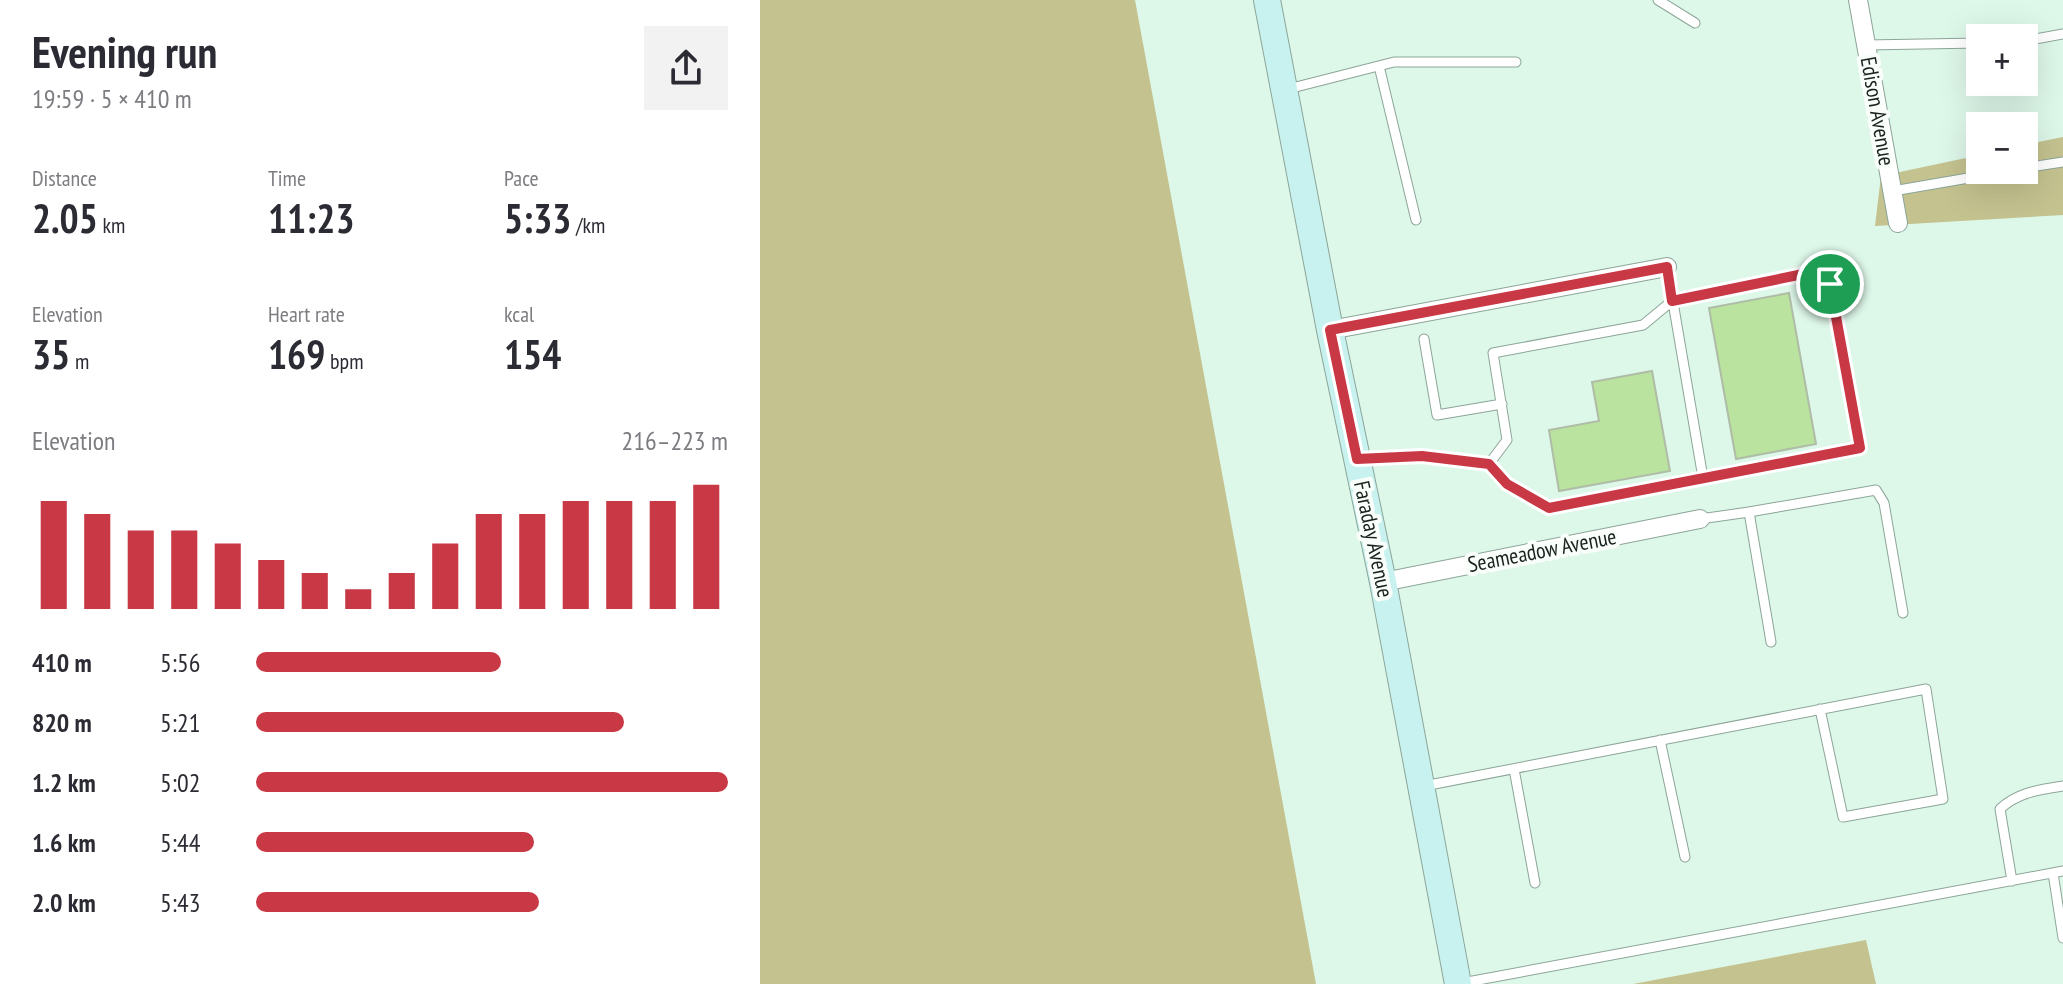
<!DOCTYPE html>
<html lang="en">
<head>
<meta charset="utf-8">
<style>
	:root { --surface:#fff; --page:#f2f2f3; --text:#2b2b33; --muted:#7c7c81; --accent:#c83845 }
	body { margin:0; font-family:"PT Sans Narrow",sans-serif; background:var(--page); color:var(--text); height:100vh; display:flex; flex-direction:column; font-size:30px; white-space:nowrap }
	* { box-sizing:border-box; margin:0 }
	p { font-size:26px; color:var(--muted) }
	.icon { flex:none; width:44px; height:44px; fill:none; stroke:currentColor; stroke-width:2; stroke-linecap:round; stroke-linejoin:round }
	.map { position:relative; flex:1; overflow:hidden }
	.drawer { display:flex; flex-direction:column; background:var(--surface); width:760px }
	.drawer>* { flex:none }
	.fabs { position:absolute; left:1206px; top:24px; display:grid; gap:16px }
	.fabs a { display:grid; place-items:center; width:72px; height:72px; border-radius:0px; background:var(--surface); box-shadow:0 8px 32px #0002; font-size:40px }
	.pin { position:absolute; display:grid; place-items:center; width:68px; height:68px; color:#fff; margin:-34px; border:4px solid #fff; border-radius:50%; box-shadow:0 2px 8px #0007 }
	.round { display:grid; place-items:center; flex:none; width:84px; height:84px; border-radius:0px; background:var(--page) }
	.head { display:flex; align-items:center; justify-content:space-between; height:136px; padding:0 32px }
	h1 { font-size:44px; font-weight:800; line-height:60px }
	.metrics { display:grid; grid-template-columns:repeat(3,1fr); gap:12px; height:136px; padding:8px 32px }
	.metrics div { display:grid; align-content:center }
	.metrics b { font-size:40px; font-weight:800 }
	.metrics small { font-size:22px; font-weight:400 }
	.metrics p { font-size:22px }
	.chart { height:224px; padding:16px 32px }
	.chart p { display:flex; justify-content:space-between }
	.chart svg { width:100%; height:144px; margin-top:8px; stroke:var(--accent); stroke-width:6 }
	ul { padding:0 32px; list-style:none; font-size:26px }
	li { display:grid; grid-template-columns:128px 96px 1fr; align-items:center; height:60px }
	li i { height:20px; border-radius:10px; background:var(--accent) }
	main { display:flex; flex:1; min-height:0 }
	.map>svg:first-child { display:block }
	.green { fill:#c4c28f }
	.building { fill:#b9e39e; stroke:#afbda7; stroke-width:2 }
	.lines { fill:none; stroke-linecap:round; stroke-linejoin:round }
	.lane-casing { stroke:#8ca598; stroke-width:11 }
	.street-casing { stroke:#8ca598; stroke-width:20 }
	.secondary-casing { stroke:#8ca598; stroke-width:28 }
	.lane { stroke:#fff; stroke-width:9 }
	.street { stroke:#fff; stroke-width:18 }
	.secondary { stroke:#c8f2f0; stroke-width:26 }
	.route-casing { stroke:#fff; stroke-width:16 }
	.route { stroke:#c83845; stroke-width:10 }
	.labels { text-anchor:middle; stroke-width:8; stroke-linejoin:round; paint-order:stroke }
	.street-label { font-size:22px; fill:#19221d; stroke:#f9fefb }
</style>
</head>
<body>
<main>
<section class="drawer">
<div class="head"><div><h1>Evening run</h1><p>19:59 · 5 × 410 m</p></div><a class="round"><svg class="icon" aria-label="share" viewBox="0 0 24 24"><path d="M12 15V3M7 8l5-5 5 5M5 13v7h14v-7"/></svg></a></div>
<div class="metrics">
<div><p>Distance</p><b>2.05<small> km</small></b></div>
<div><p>Time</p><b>11:23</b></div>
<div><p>Pace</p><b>5:33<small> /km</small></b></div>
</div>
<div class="metrics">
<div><p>Elevation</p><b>35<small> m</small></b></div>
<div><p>Heart rate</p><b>169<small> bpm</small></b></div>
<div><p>kcal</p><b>154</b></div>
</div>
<div class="chart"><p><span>Elevation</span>216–223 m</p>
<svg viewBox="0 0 160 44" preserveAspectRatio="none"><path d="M5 44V11M15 44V15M25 44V20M35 44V20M45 44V24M55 44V29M65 44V33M75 44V38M85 44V33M95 44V24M105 44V15M115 44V15M125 44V11M135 44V11M145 44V11M155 44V6"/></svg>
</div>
<ul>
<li><b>410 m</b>5:56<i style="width:52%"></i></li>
<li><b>820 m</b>5:21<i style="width:78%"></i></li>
<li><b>1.2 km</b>5:02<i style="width:100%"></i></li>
<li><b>1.6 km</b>5:44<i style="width:59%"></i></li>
<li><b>2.0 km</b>5:43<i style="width:60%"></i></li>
</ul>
</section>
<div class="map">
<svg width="1303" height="984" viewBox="0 0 1303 984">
	<rect width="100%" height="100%" fill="#ddf7e9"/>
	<path class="green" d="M 0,0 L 375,0 L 556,984 L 0,984 Z
		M 1303,137 L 1303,215 L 1115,226 L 1121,176 L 1220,155 L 1220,170 L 1264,170 L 1264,145 Z
		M 1106,940 L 1116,984 L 873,984 Z"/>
	<path class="building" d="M 1029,293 L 1056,444 L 976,459 L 949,308 Z
		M 892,371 L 910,471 L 799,491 L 789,430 L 839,421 L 832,382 Z"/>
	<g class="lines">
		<defs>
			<path id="lane" d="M 898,0 L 935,23
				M 1264,41 L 1303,34
				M 1106,45 L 1220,43
				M 619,66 L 656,220
				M 528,89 L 634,62 L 756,62
				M 1264,168 L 1303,162
				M 1133,191 L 1255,170
				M 907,267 L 943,478
				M 664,339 L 677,415 L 742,404
				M 601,459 L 662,456 L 729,464 L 747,484 L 789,508 L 1100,448 L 1070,284 L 1053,272 L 912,301 L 883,325 L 733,353 L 747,440 L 729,464
				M 989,512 L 1116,490 L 1124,503 L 1143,613
				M 940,519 L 989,512 L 1011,642
				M 900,740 L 925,857
				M 754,769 L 775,883
				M 664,786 L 1166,689 L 1183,799 L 1083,817 L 1060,709
				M 1293,873 L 1303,938
				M 1252,881 L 1240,809 C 1258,792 1279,790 1303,786
				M 702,983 L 1303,871"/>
			<path id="street" d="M 1098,0 L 1138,223
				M 570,330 L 907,267
				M 623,582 L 940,519"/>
			<path id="secondary" d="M 507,0 L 570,330 L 623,582 L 698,984"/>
		</defs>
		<use href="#lane" class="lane-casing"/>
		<use href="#street" class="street-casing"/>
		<use href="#secondary" class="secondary-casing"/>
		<use href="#lane" class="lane"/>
		<use href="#street" class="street"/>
		<use href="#secondary" class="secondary"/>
	</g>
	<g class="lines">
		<defs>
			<path id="route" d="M 907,267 L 912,301 L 1053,272 L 1070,284 L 1100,448 L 789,508 L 747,484 L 729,464 L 662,456 L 597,459 L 570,330 Z"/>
		</defs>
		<use href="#route" class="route-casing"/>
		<use href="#route" class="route"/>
	</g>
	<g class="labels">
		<g class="street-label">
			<text transform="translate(1118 111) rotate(80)" y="8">Edison Avenue</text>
			<text transform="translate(614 539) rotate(78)" y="8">Faraday Avenue</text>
			<text transform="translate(782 550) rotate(-11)" y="8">Seameadow Avenue</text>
		</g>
	</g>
</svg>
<div class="fabs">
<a>+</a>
<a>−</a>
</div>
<div class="pin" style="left:1070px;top:284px;background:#1e9e55"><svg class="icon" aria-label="arrive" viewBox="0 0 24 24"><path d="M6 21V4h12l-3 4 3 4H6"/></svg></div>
</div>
</main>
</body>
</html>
